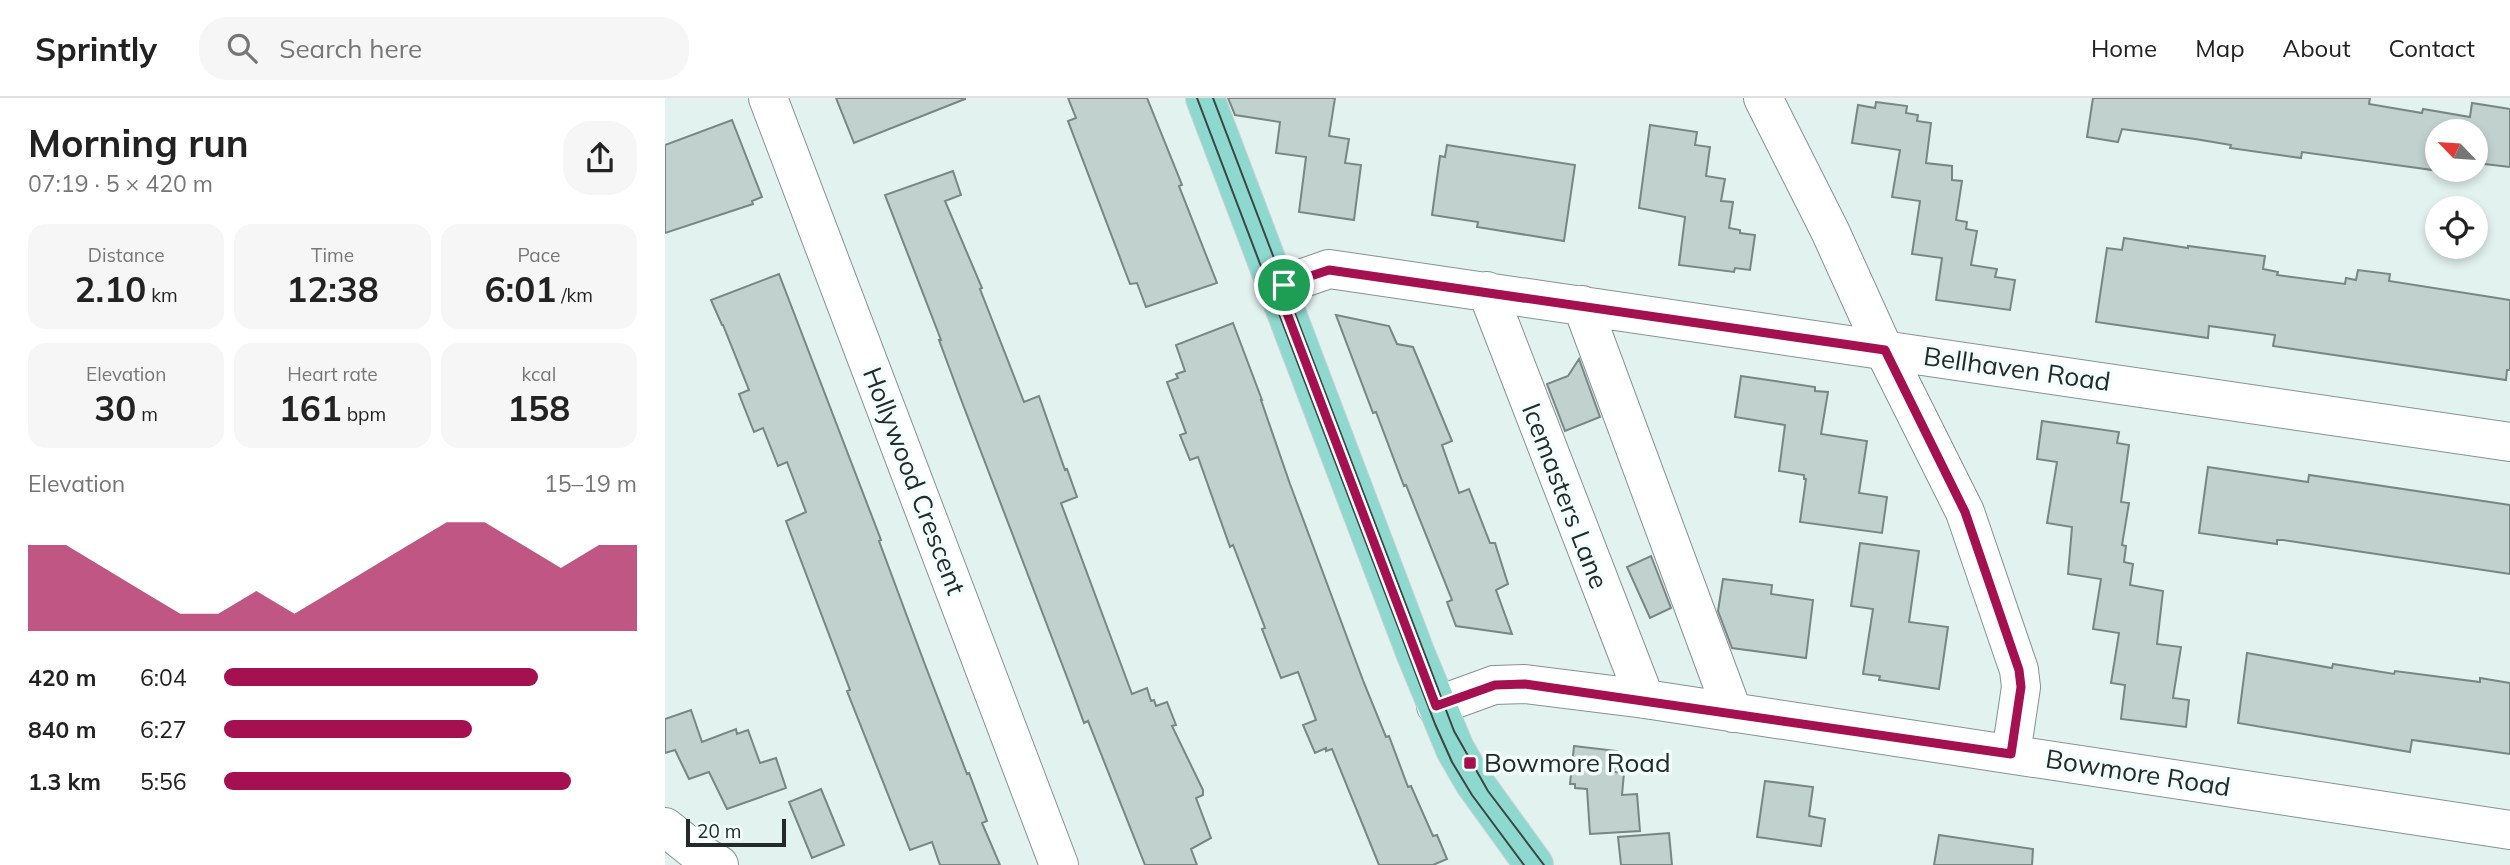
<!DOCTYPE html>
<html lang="en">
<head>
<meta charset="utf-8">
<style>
	:root { --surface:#fff; --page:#f6f6f6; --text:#222; --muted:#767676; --line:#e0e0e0; --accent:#a41050 }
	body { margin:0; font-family:Mulish,sans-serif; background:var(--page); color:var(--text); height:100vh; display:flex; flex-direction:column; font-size:26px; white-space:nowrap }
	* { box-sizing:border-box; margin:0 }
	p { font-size:23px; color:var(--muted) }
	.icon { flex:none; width:38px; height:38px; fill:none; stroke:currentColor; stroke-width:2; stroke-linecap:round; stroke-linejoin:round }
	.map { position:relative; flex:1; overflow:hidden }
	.sheet { display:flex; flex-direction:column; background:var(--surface); width:665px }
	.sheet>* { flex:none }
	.needle { width:46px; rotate:295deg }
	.fabs { position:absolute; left:1760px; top:21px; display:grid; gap:14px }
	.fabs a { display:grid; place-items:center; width:63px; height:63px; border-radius:50%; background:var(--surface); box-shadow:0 4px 10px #0003; font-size:35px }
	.scale { position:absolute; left:21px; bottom:18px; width:100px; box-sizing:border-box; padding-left:7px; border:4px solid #242a29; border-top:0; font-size:19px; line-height:24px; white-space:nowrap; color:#242a29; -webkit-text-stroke:5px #f2fffc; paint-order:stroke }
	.pin { position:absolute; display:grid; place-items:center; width:60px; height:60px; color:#fff; margin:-30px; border:4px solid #fff; border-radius:50%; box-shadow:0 2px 7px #0007 }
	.round { display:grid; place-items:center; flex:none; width:74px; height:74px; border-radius:28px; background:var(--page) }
	.overview { display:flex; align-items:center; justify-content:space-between; height:119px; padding:0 28px }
	h1 { font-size:38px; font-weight:700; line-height:52px }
	.stats { display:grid; grid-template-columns:repeat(3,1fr); gap:10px; height:119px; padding:7px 28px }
	.stats div { display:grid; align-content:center; border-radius:18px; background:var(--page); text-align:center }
	.stats b { font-size:35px; font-weight:700 }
	.stats small { font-size:19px; font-weight:400 }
	.stats p { font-size:19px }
	.chart { height:196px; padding:14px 28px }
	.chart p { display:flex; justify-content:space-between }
	.chart svg { width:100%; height:126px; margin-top:7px; fill:var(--accent); opacity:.7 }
	ul { padding:0 28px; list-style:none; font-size:23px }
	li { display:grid; grid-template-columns:112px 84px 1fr; align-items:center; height:52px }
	li i { height:18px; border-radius:9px; background:var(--accent) }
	header { display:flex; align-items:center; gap:42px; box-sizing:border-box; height:98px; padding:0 35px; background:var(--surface); border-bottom:2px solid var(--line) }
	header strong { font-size:33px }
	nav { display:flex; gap:38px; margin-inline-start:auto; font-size:24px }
	.search { width:490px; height:63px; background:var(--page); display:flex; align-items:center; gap:18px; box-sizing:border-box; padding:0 24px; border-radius:28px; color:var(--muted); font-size:26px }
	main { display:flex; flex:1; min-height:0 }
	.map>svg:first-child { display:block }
	.building { fill:#c1d1ce; stroke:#788684; stroke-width:2 }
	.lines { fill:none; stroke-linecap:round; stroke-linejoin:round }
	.minor-casing { stroke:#849390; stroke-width:40 }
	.major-casing { stroke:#cfd0d0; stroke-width:40 }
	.minor { stroke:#fff; stroke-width:38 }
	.major { stroke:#8ed9cf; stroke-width:38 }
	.tram { stroke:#3d4443; stroke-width:2 }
	.route-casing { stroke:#fff; stroke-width:14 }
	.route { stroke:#a41050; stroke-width:9 }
	.poi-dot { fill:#a41050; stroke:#f2fffc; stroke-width:2.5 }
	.labels { text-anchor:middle; stroke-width:7; stroke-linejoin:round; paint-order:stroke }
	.street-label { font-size:26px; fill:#242a29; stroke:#f2fffc }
	.poi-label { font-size:26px; fill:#242a29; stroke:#f2fffc; text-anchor:start }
</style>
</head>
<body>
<header>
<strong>Sprintly</strong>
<div class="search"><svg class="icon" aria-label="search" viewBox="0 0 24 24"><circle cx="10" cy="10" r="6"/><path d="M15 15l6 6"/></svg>Search here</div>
<nav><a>Home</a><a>Map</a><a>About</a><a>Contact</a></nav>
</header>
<main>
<section class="sheet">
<div class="overview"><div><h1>Morning run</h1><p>07:19 · 5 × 420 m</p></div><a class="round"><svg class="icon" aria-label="share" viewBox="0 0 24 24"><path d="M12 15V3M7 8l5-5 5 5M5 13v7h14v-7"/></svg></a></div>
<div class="stats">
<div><p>Distance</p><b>2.10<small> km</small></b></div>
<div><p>Time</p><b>12:38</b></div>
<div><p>Pace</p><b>6:01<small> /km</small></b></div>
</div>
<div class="stats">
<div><p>Elevation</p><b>30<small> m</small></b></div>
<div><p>Heart rate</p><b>161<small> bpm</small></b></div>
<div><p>kcal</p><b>158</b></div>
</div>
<div class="chart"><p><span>Elevation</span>15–19 m</p>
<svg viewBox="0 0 160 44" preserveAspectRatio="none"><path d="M0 44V14L10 14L20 22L30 30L40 38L50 38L60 30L70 38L80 30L90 22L100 14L110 6L120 6L130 14L140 22L150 14L160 14V44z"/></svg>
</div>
<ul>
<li><b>420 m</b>6:04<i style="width:76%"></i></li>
<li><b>840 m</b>6:27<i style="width:60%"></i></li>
<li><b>1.3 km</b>5:56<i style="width:84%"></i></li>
</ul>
</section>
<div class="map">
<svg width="1845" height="767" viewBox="0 0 1845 767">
	<rect width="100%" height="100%" fill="#e2f2ef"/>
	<path class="building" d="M 171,0 L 300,0 L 300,1 L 189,45 Z
		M 403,0 L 482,0 L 517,87 L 514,88 L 552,185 L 481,209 L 472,185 L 465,186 L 403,23 L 411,20 Z
		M 563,0 L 670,0 L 664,38 L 684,41 L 680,65 L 696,67 L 689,122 L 634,114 L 641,59 L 611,55 L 615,24 L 570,17 Z
		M 1428,0 L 1705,0 L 1704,6 L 1757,15 L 1758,11 L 1805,19 L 1807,5 L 1845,11 L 1845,69 L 1811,65 L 1811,33 L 1773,33 L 1773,72 L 1782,72 L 1782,74 L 1637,54 L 1636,60 L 1565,50 L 1566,47 L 1530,41 L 1457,31 L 1453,44 L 1422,39 Z
		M 1211,4 L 1242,8 L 1241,15 L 1253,17 L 1252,23 L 1266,25 L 1261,65 L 1287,68 L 1287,82 L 1297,83 L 1291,122 L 1302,124 L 1301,131 L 1312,133 L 1306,167 L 1332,171 L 1330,179 L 1350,182 L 1345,212 L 1271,202 L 1277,160 L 1247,156 L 1255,103 L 1227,99 L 1235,52 L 1187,45 L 1193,7 L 1210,10 Z
		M 67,22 L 97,99 L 87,103 L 88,106 L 0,135 L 0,47 Z
		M 985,27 L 1032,34 L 1030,47 L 1045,49 L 1041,78 L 1060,81 L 1056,103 L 1068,104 L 1064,130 L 1075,132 L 1075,135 L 1090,137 L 1085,172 L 1070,170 L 1069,174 L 1014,167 L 1020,119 L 974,110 Z
		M 782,47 L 910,67 L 899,143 L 812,129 L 813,124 L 767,117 L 775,58 L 780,59 Z
		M 288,73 L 296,97 L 280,103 L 317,190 L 315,191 L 359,304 L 374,298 L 400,372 L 402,371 L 412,399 L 396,405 L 467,596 L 482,590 L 486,603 L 489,602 L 491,608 L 502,604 L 511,627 L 507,628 L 538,692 L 538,697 L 531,700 L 546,740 L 526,751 L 532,767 L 480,767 L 423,623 L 419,625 L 408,595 L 297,304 L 274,242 L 276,242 L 220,97 Z
		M 1459,140 L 1523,150 L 1523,148 L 1600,158 L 1598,171 L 1613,174 L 1612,177 L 1680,186 L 1681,180 L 1691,182 L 1693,172 L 1725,176 L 1724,183 L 1845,202 L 1845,272 L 1842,272 L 1841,282 L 1608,248 L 1610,237 L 1544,228 L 1543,240 L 1431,224 L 1442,150 L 1457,152 Z
		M 114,176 L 216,442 L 214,443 L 259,564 L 302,676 L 304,675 L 322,723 L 317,725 L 335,767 L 275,767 L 267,744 L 245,752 L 182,593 L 185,592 L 121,423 L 141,414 L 122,364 L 113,368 L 98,330 L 89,334 L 74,296 L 84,292 L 58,227 L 57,227 L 46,202 Z
		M 671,217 L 724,228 L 732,246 L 748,249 L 787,343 L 777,347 L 794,395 L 804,391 L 825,445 L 830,445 L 843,486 L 831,492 L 847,536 L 791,528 L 782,504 L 787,502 L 741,387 L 739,388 L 711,314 L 708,315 Z
		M 568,225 L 597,302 L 596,302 L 625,386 L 699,585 L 721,639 L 724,638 L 743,689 L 746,688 L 768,738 L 772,737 L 782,761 L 768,767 L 714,767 L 667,651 L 661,653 L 661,650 L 650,655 L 638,627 L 651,622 L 633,574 L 616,580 L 597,531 L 600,530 L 568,447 L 565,449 L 533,359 L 525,362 L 515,337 L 521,335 L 502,284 L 513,280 L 511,276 L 520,273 L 511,247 Z
		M 914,261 L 935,319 L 900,333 L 882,286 L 903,278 Z
		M 1076,278 L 1150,289 L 1150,293 L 1163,294 L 1156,336 L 1202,343 L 1194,395 L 1222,399 L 1217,435 L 1135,424 L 1141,381 L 1139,381 L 1139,377 L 1114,373 L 1120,327 L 1070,319 Z
		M 1377,323 L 1454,334 L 1452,345 L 1464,347 L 1456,404 L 1464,405 L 1457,447 L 1461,448 L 1459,464 L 1468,466 L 1465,487 L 1498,493 L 1492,546 L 1516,549 L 1508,600 L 1524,602 L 1521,629 L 1456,621 L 1460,587 L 1446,585 L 1454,535 L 1428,531 L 1436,481 L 1403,476 L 1407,429 L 1382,425 L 1392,364 L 1372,361 Z
		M 1543,369 L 1643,384 L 1644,377 L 1845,407 L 1845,476 L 1618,442 L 1612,442 L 1612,446 L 1534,435 Z
		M 1195,445 L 1254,453 L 1244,524 L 1283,529 L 1274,591 L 1214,582 L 1215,578 L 1198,576 L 1208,511 L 1186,508 Z
		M 986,458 L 1006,510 L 985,520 L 962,469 Z
		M 1058,481 L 1107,487 L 1106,496 L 1148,502 L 1141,560 L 1067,550 L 1053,513 Z
		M 1582,555 L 1667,570 L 1668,566 L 1729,576 L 1730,573 L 1815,584 L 1815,580 L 1845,585 L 1845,656 L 1747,642 L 1745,654 L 1573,625 Z
		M 26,612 L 37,644 L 71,631 L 72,636 L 83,632 L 95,665 L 111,660 L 121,690 L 62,711 L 44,674 L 24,681 L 10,652 L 0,655 L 0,621 Z
		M 909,648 L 952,653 L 949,674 L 959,675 L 957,697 L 972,696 L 975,733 L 925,736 L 922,691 L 910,690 L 910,686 L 905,686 Z
		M 1100,683 L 1148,689 L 1144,718 L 1160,721 L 1156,748 L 1092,739 Z
		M 156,691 L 179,747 L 147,760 L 124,704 Z
		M 1004,735 L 1007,767 L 956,767 L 953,739 Z
		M 1274,737 L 1368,751 L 1367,767 L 1269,767 Z"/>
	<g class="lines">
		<defs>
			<path id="minor" d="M 103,0 L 394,767
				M 1098,0 L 1165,133 L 1219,252 L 1300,414 L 1354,572 L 1356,589 L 1346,656
				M 612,189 L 664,171 L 1845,344
				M 822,193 L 980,601
				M 917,207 L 1068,615
				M 771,608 L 829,587 L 860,586 L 980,601 L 1845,732
				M 0,729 L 29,752 L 54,767"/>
			<path id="major" d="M 540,0 L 750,554 L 790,651 L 809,684 L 869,767"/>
		</defs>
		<use href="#minor" class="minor-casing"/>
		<use href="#major" class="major-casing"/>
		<use href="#minor" class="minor"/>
		<use href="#major" class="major"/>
		<path class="tram" d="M 532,0 L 770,626 L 787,664 L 807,697 L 859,767
			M 548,0 L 789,633 L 823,693 L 879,767"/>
	</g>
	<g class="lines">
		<defs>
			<path id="route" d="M 664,172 L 1220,252 L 1300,414 L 1354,572 L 1356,589 L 1346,656 L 860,586 L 830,587 L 771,608 L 612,189 Z"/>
		</defs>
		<use href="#route" class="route-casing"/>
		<use href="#route" class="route"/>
	</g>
	<rect class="poi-dot" x="798" y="658" width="14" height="14" rx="3.5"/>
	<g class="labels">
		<g class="street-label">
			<text transform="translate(1352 271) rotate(8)" y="9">Bellhaven Road</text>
			<text transform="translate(249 383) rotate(69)" y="9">Hollywood Crescent</text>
			<text transform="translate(900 398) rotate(69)" y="9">Icemasters Lane</text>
			<text transform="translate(1473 675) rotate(9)" y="9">Bowmore Road</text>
		</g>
		<g class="poi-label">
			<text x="819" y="674">Bowmore Road</text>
		</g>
	</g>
</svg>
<div class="fabs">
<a><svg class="needle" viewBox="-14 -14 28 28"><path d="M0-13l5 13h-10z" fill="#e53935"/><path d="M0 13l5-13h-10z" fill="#767676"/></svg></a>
<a><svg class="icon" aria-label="locate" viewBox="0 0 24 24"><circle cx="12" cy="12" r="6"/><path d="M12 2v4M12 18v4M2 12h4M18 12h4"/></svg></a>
</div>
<div class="scale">20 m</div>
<div class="pin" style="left:619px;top:187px;background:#1e9e55"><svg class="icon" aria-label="arrive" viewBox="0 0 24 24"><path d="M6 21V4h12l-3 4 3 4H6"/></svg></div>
</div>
</main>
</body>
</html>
